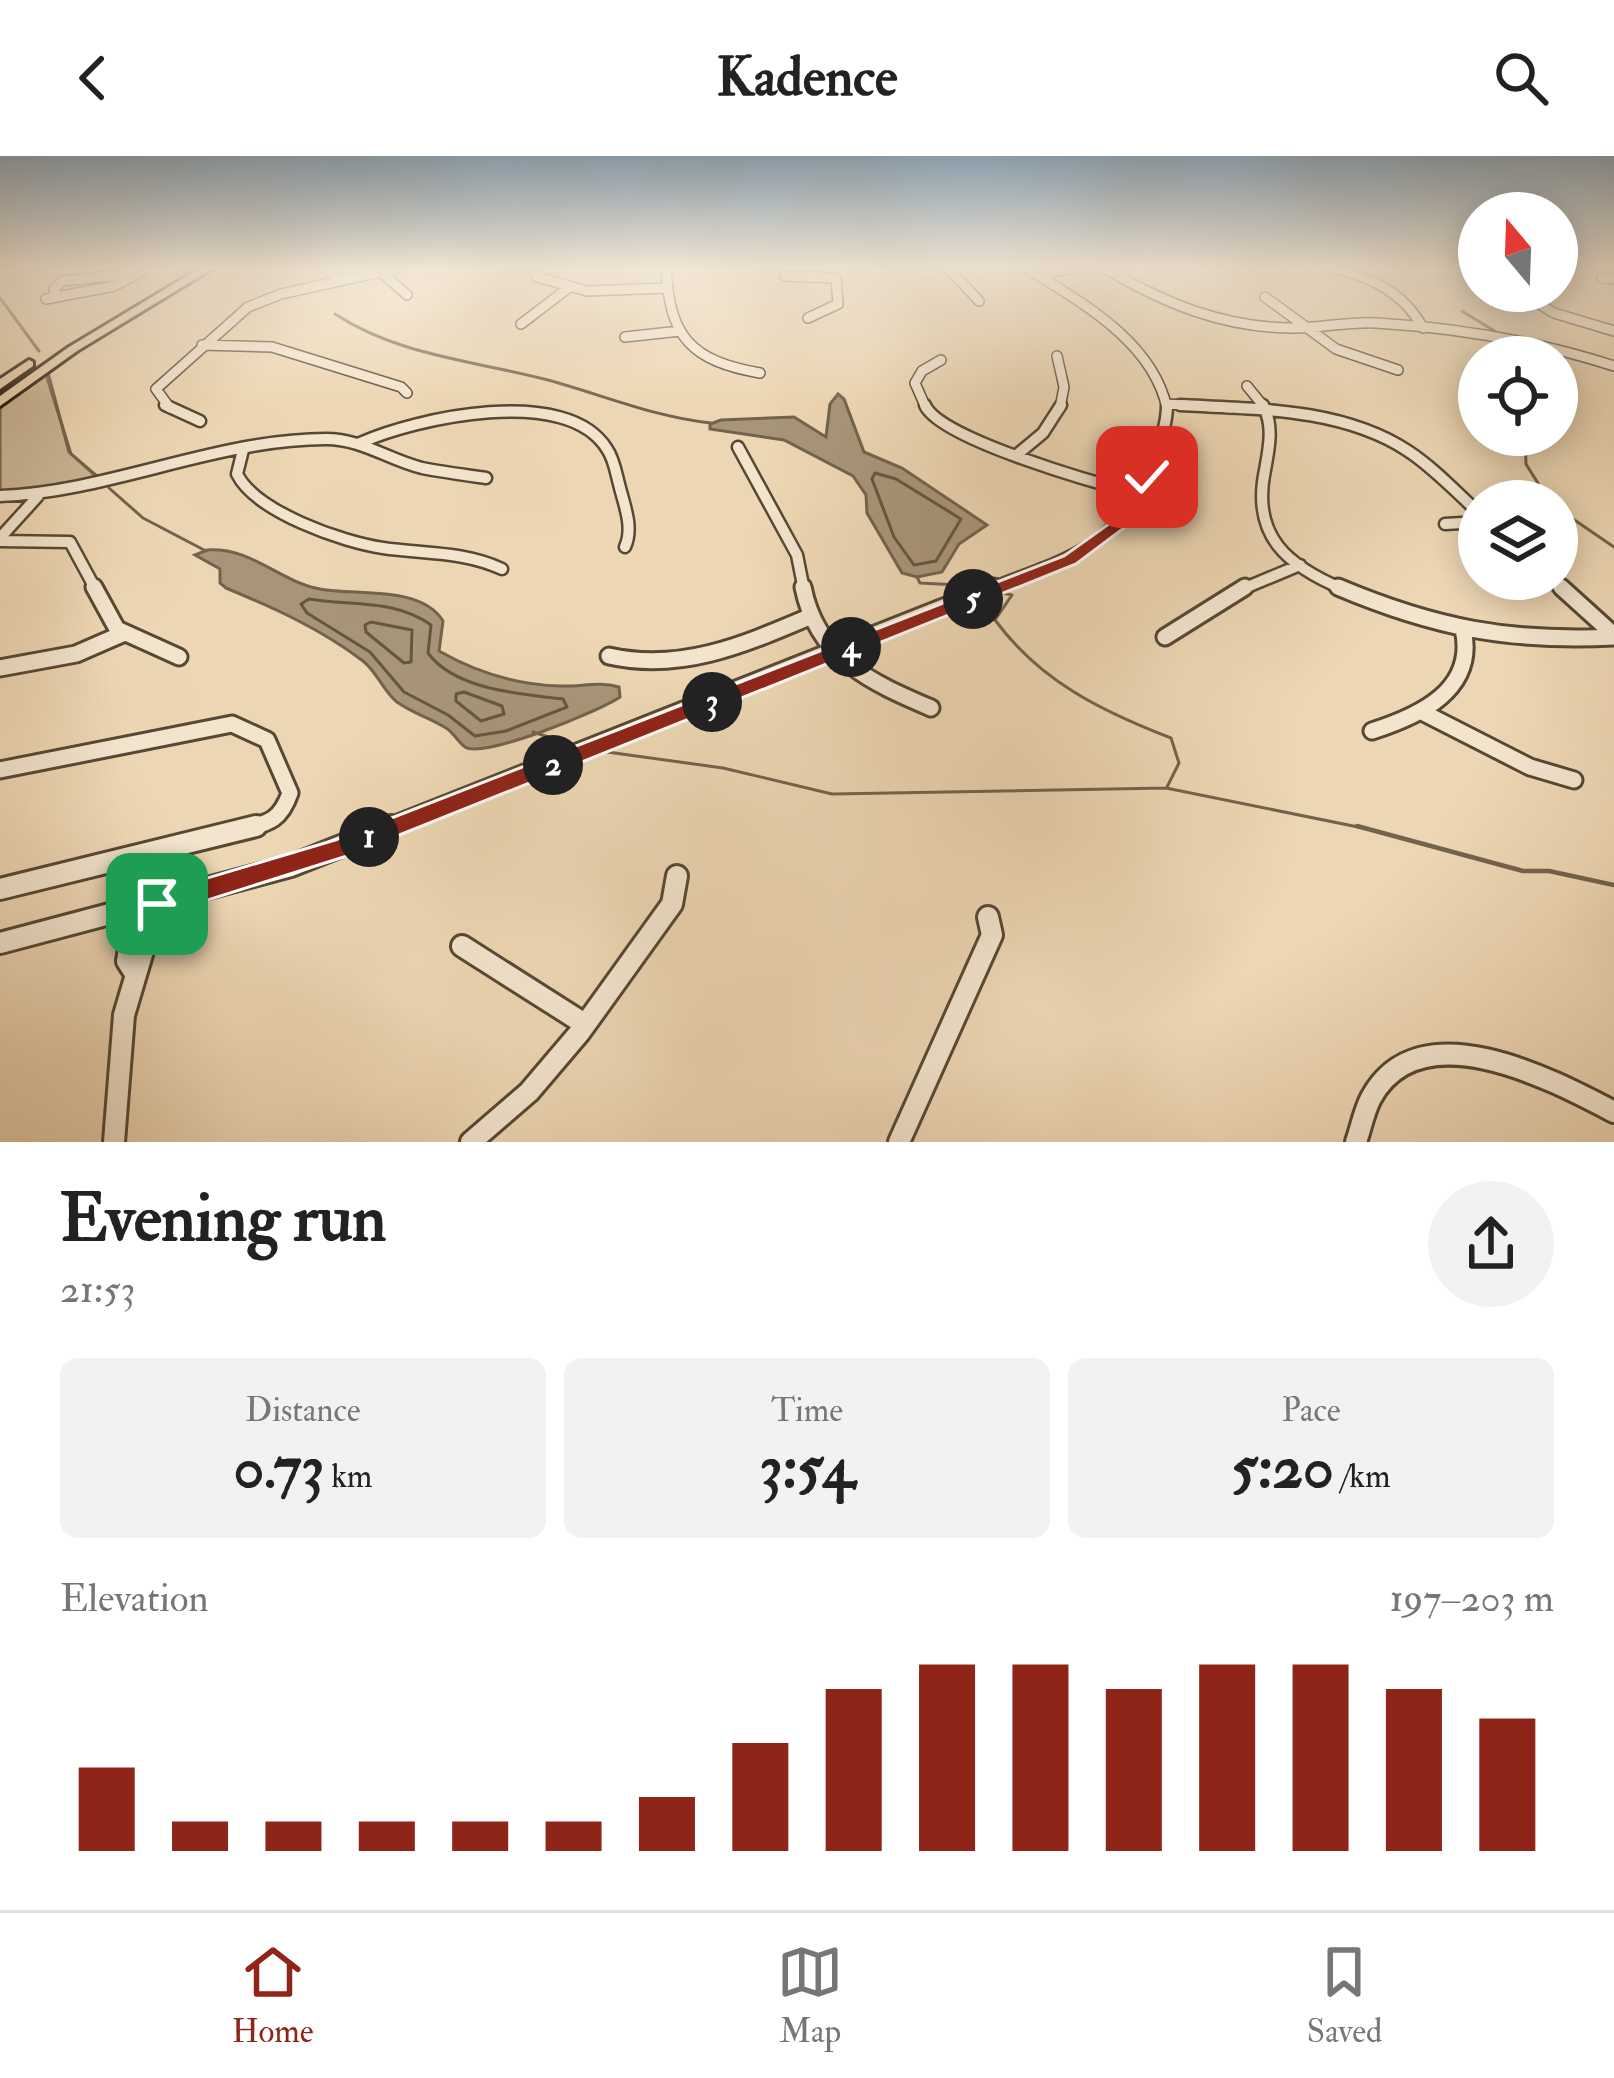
<!DOCTYPE html>
<html lang="en">
<head>
<meta charset="utf-8">
<style>
	:root { --surface:#fff; --page:#f2f2f2; --text:#222; --muted:#767676; --line:#e0e0e0; --accent:#8f2418 }
	body { margin:0; font-family:"IM FELL Double Pica",serif; background:var(--page); color:var(--text); height:100vh; display:flex; flex-direction:column; font-size:45px; white-space:nowrap }
	* { box-sizing:border-box; margin:0 }
	p { font-size:39px; color:var(--muted) }
	.icon { flex:none; width:66px; height:66px; fill:none; stroke:currentColor; stroke-width:2; stroke-linecap:round; stroke-linejoin:round }
	.map { position:relative; height:986px; overflow:hidden }
	.panel { display:flex; flex-direction:column; background:var(--surface); flex:1 }
	.panel>* { flex:none }
	.needle { width:78px; rotate:341deg }
	.tools { position:absolute; left:1458px; top:36px; display:grid; gap:24px }
	.tools a { display:grid; place-items:center; width:120px; height:120px; border-radius:50%; background:var(--surface); box-shadow:0 6px 30px #0003; font-size:60px }
	.pin { position:absolute; display:grid; place-items:center; width:102px; height:102px; color:#fff; margin:-51px; border-radius:24px; box-shadow:0 6px 18px #0006 }
	.km { position:absolute; width:60px; height:60px; margin:-30px; border-radius:50%; background:#222; color:#fff; font-size:33px; line-height:60px; text-align:center }
	.round { display:grid; place-items:center; flex:none; width:126px; height:126px; border-radius:63px; background:var(--page) }
	.head { display:flex; align-items:center; justify-content:space-between; height:204px; padding:0 60px }
	h1 { font-size:66px; font-weight:700; line-height:90px }
	.stats { display:grid; grid-template-columns:repeat(3,1fr); gap:18px; height:204px; padding:12px 60px }
	.stats div { display:grid; align-content:center; border-radius:18px; background:var(--page); text-align:center }
	.stats b { font-size:60px; font-weight:700 }
	.stats small { font-size:33px; font-weight:400 }
	.stats p { font-size:33px }
	.chart { height:336px; padding:24px 60px }
	.chart p { display:flex; justify-content:space-between }
	.chart svg { width:100%; height:216px; margin-top:12px; stroke:var(--accent); stroke-width:6 }
	header { display:flex; justify-content:space-between; align-items:center; height:156px; padding:0 60px; background:var(--surface); font-size:54px; font-weight:700 }
	.dock { display:flex; justify-content:space-around; align-items:center; height:168px; border-top:3px solid var(--line); background:var(--surface); font-size:33px; color:var(--muted) }
	.dock a { display:grid; justify-items:center; gap:6px }
	.dock .current { color:var(--accent) }
	.map>svg:first-child { display:block }
	.green { fill:#cbb696; stroke:#776750; stroke-width:3 }
	.water { fill:#a89579; stroke:#73634c; stroke-width:3 }
	.lines { fill:none; stroke-linecap:round; stroke-linejoin:round }
	.shore { stroke:#665641; stroke-width:3 }
	.stream-far1 { stroke:#73634c; stroke-width:3 }
	.stream { stroke:#73634c; stroke-width:4.5 }
	.minor-far3-casing { stroke:#564834; stroke-width:12 }
	.minor-far2-casing { stroke:#564834; stroke-width:15 }
	.minor-far1-casing { stroke:#564834; stroke-width:21 }
	.minor-casing { stroke:#564834; stroke-width:26 }
	.major-casing { stroke:#231809; stroke-width:6 }
	.minor-far3 { stroke:#f3e4ce; stroke-width:9 }
	.minor-far2 { stroke:#f3e4ce; stroke-width:10 }
	.minor-far1 { stroke:#f3e4ce; stroke-width:15 }
	.minor { stroke:#f3e4ce; stroke-width:20 }
	.major { fill:#edd6b3; fill-rule:evenodd }
	.route { fill:#8f2418; stroke:#fff; stroke-width:3 }
</style>
</head>
<body>
<header><svg class="icon" aria-label="back" viewBox="0 0 24 24"><path d="M15 5l-7 7 7 7"/></svg>Kadence<svg class="icon" aria-label="search" viewBox="0 0 24 24"><circle cx="10" cy="10" r="6"/><path d="M15 15l6 6"/></svg></header>
<div class="map">
<svg width="1614" height="986" viewBox="0 0 1614 986">
	<rect width="100%" height="100%" fill="#edd6b3"/>
	<filter id="stains"><feTurbulence type="fractalNoise" baseFrequency=".00167" numOctaves="4"/><feColorMatrix values="0 0 0 0 .2 0 0 0 0 .09 0 0 0 0 .02 0 0 0 .5 -.17"/></filter>
	<radialGradient id="worn" r=".72"><stop offset=".6" stop-color="#630" stop-opacity="0"/><stop offset="1" stop-color="#630" stop-opacity=".3"/></radialGradient>
	<path class="green" d="M 44,212 L 71,298 L 104,326 L 0,340 L 0,246 Z"/>
	<path class="water" d="M 838,238 L 844,243 L 864,296 L 902,312 L 987,369 L 959,388 L 942,416 L 917,421 L 902,417 L 867,357 L 866,339 L 853,320 L 784,284 L 710,273 L 710,268 L 721,264 L 794,261 L 826,281 L 830,248 Z
		M 207,394 C 252,391 278,425 320,433 C 356,440 421,429 443,465 L 439,495 C 476,516 517,529 560,530 C 581,531 598,525 619,531 L 620,541 C 600,555 483,603 465,591 C 458,586 454,577 446,572 C 430,562 412,557 397,546 C 383,535 378,517 363,505 C 321,473 274,452 226,432 L 220,427 L 220,413 L 195,399 Z"/>
	<g class="lines">
		<path class="shore" d="M 875,317 L 896,323 L 961,363 L 936,405 L 914,409 L 894,381 L 872,323 Z
			M 309,443 C 351,450 395,443 431,469 L 428,497 C 455,534 521,538 563,543 L 567,551 L 506,575 L 475,580 L 448,559 L 404,536 L 370,496 L 307,457 L 301,448 Z
			M 371,466 L 412,474 L 411,506 L 404,507 L 366,476 L 365,469 Z
			M 464,536 L 502,550 L 504,558 L 481,565 L 456,545 L 456,538 Z"/>
		<path class="stream-far1" d="M 0,142 L 39,195
			M 1462,155 L 1496,176
			M 335,158 C 399,200 476,205 548,224 C 603,239 654,261 711,267
			M 1496,185 L 1505,201
			M 47,213 L 69,296 L 99,323
			M 1525,279 L 1526,308 L 1549,345
			M 109,332 L 143,362 L 206,395
			M 1557,352 L 1614,391
			M 917,421 L 920,427 L 977,430
			M 998,436 L 1012,439 L 995,464 C 1040,525 1101,555 1171,582 L 1179,607 L 1167,631
			M 533,576 L 573,589
			M 600,595 L 723,612 L 832,638 L 1166,632 L 1368,673"/>
		<path class="stream" d="M 1357,670 L 1523,715 L 1549,715 L 1614,729"/>
		<defs>
			<path id="minor-far3" d="M 324,111 L 340,125
				M 533,111 L 537,121 L 587,135 L 667,132
				M 666,111 C 669,181 691,205 760,217
				M 947,111 L 979,145
				M 1025,111 C 1080,146 1152,184 1167,252
				M 1103,111 C 1163,147 1223,172 1294,172 C 1322,172 1350,165 1377,167 C 1458,172 1537,185 1614,210
				M 1332,111 C 1371,122 1403,135 1423,172
				M 381,116 L 407,139
				M 1035,118 L 1083,111
				M 785,120 L 836,122
				M 1602,122 L 1614,123
				M 1518,135 L 1554,157 L 1614,175
				M 1265,141 L 1336,193 L 1398,214
				M 46,143 L 114,130 L 139,117 L 62,125 L 54,133 L 55,141
				M 808,162 L 838,148 L 836,122
				M 521,168 L 567,133
				M 625,181 L 680,175
				M 202,189 L 272,191 L 401,231 L 407,237
				M 1057,200 L 1064,231 L 1060,252
				M 1247,230 L 1265,252
				M 1167,248 L 1231,252
				M 170,252 L 156,233 L 248,151 L 281,138 L 403,111
				M 926,252 L 915,227 L 922,215 L 941,204"/>
			<path id="minor-far2" d="M 165,249 L 200,265
				M 925,249 C 939,283 1099,328 1140,338
				M 1180,249 C 1255,253 1343,252 1408,295 C 1434,312 1456,336 1479,357
				M 1263,249 C 1274,270 1269,292 1265,314 C 1251,380 1287,410 1345,434
				M 360,287 C 416,262 567,228 607,293 C 614,303 616,317 619,328 C 624,349 634,371 625,391
				M 738,291 L 797,399 L 804,434
				M 243,294 L 237,318 C 256,356 342,386 383,392 C 424,398 463,395 502,413
				M 1019,297 L 1043,277 L 1061,249
				M 0,340 C 109,336 217,283 326,283 C 362,283 389,304 422,312 C 443,316 465,319 486,322
				M 1445,368 L 1479,366
				M 0,382 L 38,340
				M 0,385 L 70,386 L 96,434
				M 1552,423 L 1564,434
				M 987,434 C 1062,404 1119,394 1150,311 C 1158,291 1167,271 1167,249
				M 1240,434 L 1300,409"/>
			<path id="minor-far1" d="M 94,431 L 117,473 L 179,501
				M 803,431 C 817,502 870,526 931,552
				M 1338,431 C 1435,472 1509,486 1614,481
				M 1561,431 L 1614,479
				M 1165,481 L 1245,431
				M 609,500 C 681,516 743,489 809,461
				M 0,512 L 76,498 L 122,478
				M 1424,557 L 1530,611 L 1574,624
				M 1372,575 C 1419,560 1477,534 1463,473
				M 0,614 L 232,568 L 267,584 L 290,637 C 281,663 270,667 244,673
				M 383,673 L 994,431"/>
			<path id="minor" d="M 0,733 L 256,670
				M 0,787 L 291,710 L 391,670
				M 462,790 L 583,867
				M 134,816 L 127,805 L 135,754
				M 114,986 L 124,859 L 157,748
				M 471,986 L 529,936 L 580,876 L 672,748 L 677,720
				M 899,986 L 992,779 L 988,761
				M 1356,986 C 1361,972 1364,955 1371,942 C 1419,853 1551,923 1614,956"/>
			<path id="major" d="M 202,111 L 215,111 L 77,195 L 0,250 L 0,240 L 69,191 Z
				M 29,204 L 33,206 L 33,210 L 0,233 L 0,223 Z"/>
		</defs>
		<use href="#minor-far3" class="minor-far3-casing"/>
		<use href="#minor-far2" class="minor-far2-casing"/>
		<use href="#minor-far1" class="minor-far1-casing"/>
		<use href="#minor" class="minor-casing"/>
		<use href="#major" class="major-casing"/>
		<use href="#minor-far3" class="minor-far3"/>
		<use href="#minor-far2" class="minor-far2"/>
		<use href="#minor-far1" class="minor-far1"/>
		<use href="#minor" class="minor"/>
		<use href="#major" class="major"/>
	</g>
	<linearGradient id="sky" x2="0" y2="1"><stop stop-color="#8ea8bc"/><stop offset="0.45" stop-color="#f7eddd"/><stop offset="1" stop-color="#f7eddd" stop-opacity="0"/></linearGradient>
	<rect width="1614" height="249" fill="url(#sky)"/>
	<path class="route" d="M 1147,316 L 1155,321 L 1132,366 L 1076,408 L 347,700 L 157,760 L 144,748 L 157,737 L 335,684 L 1064,400 L 1120,360 L 1139,321 Z"/>
	<rect width="100%" height="100%" filter="url(#stains)"/>
	<rect width="100%" height="100%" fill="url(#worn)"/>
</svg>
<div class="tools">
<a><svg class="needle" viewBox="-14 -14 28 28"><path d="M0-13l5 13h-10z" fill="#e53935"/><path d="M0 13l5-13h-10z" fill="#767676"/></svg></a>
<a><svg class="icon" aria-label="locate" viewBox="0 0 24 24"><circle cx="12" cy="12" r="6"/><path d="M12 2v4M12 18v4M2 12h4M18 12h4"/></svg></a>
<a><svg class="icon" aria-label="layers" viewBox="0 0 24 24"><path d="M12 4l9 5-9 5-9-5zM3 14l9 5 9-5"/></svg></a>
</div>
<div class="pin" style="left:157px;top:748px;background:#1e9e55"><svg class="icon" aria-label="arrive" viewBox="0 0 24 24"><path d="M6 21V4h12l-3 4 3 4H6"/></svg></div>
<div class="pin" style="left:1147px;top:321px;background:#d93025"><svg class="icon" aria-label="check" viewBox="0 0 24 24"><path d="M5 12l5 5 9-10"/></svg></div>
<b class="km" style="left:369px;top:681px">1</b>
<b class="km" style="left:553px;top:609px">2</b>
<b class="km" style="left:712px;top:546px">3</b>
<b class="km" style="left:851px;top:491px">4</b>
<b class="km" style="left:973px;top:443px">5</b>
</div>
<section class="panel">
<div class="head"><div><h1>Evening run</h1><p>21:53</p></div><a class="round"><svg class="icon" aria-label="share" viewBox="0 0 24 24"><path d="M12 15V3M7 8l5-5 5 5M5 13v7h14v-7"/></svg></a></div>
<div class="stats">
<div><p>Distance</p><b>0.73<small> km</small></b></div>
<div><p>Time</p><b>3:54</b></div>
<div><p>Pace</p><b>5:20<small> /km</small></b></div>
</div>
<div class="chart"><p><span>Elevation</span>197–203 m</p>
<svg viewBox="0 0 160 44" preserveAspectRatio="none"><path d="M5 44V27M15 44V38M25 44V38M35 44V38M45 44V38M55 44V38M65 44V33M75 44V22M85 44V11M95 44V6M105 44V6M115 44V11M125 44V6M135 44V6M145 44V11M155 44V17"/></svg>
</div>
</section>
<nav class="dock">
<a class="current"><svg class="icon" aria-label="home" viewBox="0 0 24 24"><path d="M3 11l9-7 9 7M6 9v11h12V9"/></svg>Home</a>
<a><svg class="icon" aria-label="map" viewBox="0 0 24 24"><path d="M3 6l6-2 6 2 6-2v14l-6 2-6-2-6 2zM9 4v14M15 6v14"/></svg>Map</a>
<a><svg class="icon" aria-label="saved" viewBox="0 0 24 24"><path d="M7 4h10v16l-5-4-5 4z"/></svg>Saved</a>
</nav>
</body>
</html>
